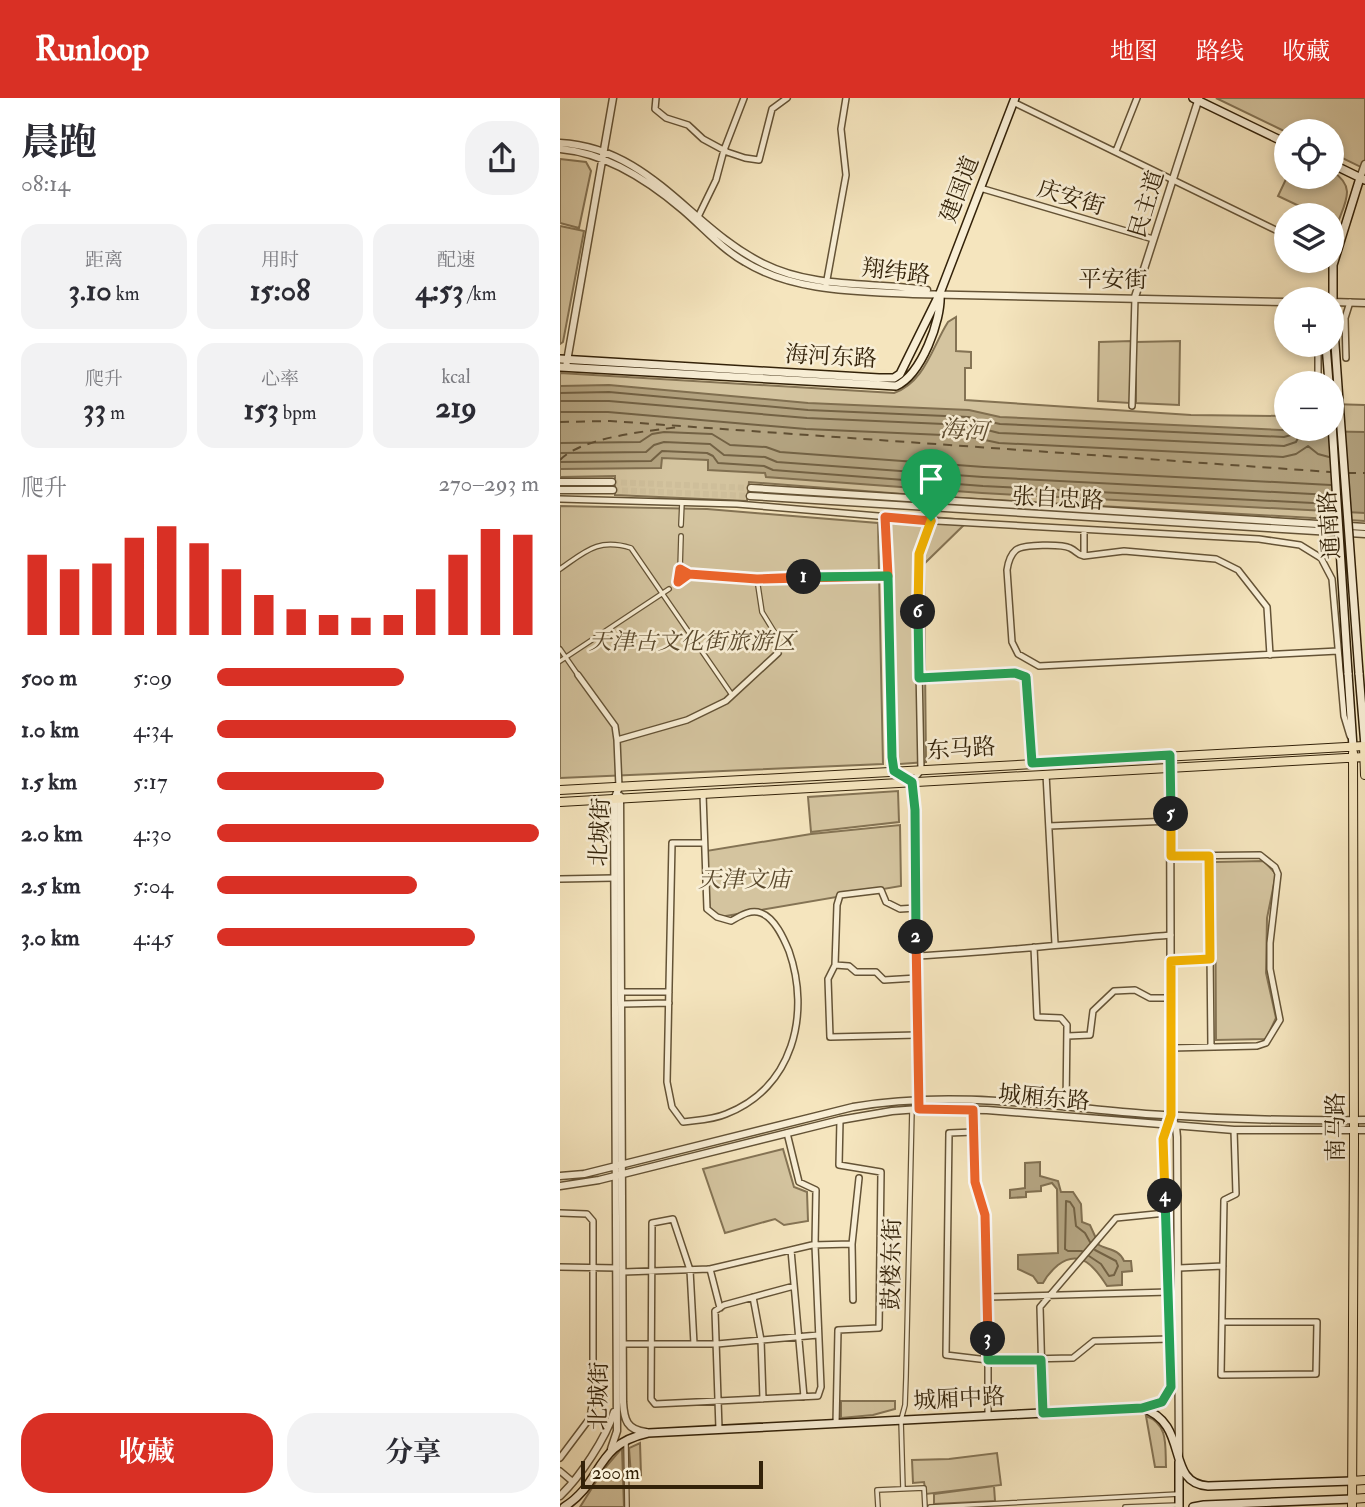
<!DOCTYPE html>
<html lang="zh">
<head>
<meta charset="utf-8">
<style>
	:root { --surface:#fff; --page:#f2f2f3; --text:#2b2b33; --muted:#7c7c81; --accent:#d93025 }
	body { margin:0; font-family:"IM FELL Double Pica","Noto Serif SC",serif; background:var(--page); color:var(--text); height:100vh; display:flex; flex-direction:column; font-size:26px; white-space:nowrap }
	* { box-sizing:border-box; margin:0 }
	p { font-size:23px; color:var(--muted) }
	.icon { flex:none; width:38px; height:38px; fill:none; stroke:currentColor; stroke-width:2; stroke-linecap:round; stroke-linejoin:round }
	.map { position:relative; flex:1; overflow:hidden }
	.drawer { display:flex; flex-direction:column; background:var(--surface); width:560px }
	.drawer>* { flex:none }
	.fabs { position:absolute; left:714px; top:21px; display:grid; gap:14px }
	.fabs a { display:grid; place-items:center; width:70px; height:70px; border-radius:50%; background:var(--surface); box-shadow:0 4px 10px #0003; font-size:35px }
	.scale { position:absolute; left:21px; bottom:18px; width:182px; box-sizing:border-box; padding-left:7px; border:4px solid #332209; border-top:0; font-size:19px; line-height:24px; white-space:nowrap; color:#332209; -webkit-text-stroke:5px #f8eed5; paint-order:stroke }
	.pin { position:absolute; display:grid; place-items:center; width:60px; height:60px; color:#fff; margin:-72px -30px; border-radius:50% 50% 50% 0; rotate:-45deg; box-shadow:0 0 7px #0007 }
	.pin .icon { rotate:45deg }
	.km { position:absolute; width:35px; height:35px; margin:-18px; border-radius:50%; background:#222; color:#fff; font-size:19px; line-height:35px; text-align:center }
	.round { display:grid; place-items:center; flex:none; width:74px; height:74px; border-radius:28px; background:var(--page) }
	.headline { display:flex; align-items:center; justify-content:space-between; height:119px; padding:0 21px }
	h1 { font-size:38px; font-weight:700; line-height:52px }
	.metrics { display:grid; grid-template-columns:repeat(3,1fr); gap:10px; height:119px; padding:7px 21px }
	.metrics div { display:grid; align-content:center; border-radius:18px; background:var(--page); text-align:center }
	.metrics b { font-size:30px; font-weight:700 }
	.metrics small { font-size:19px; font-weight:400 }
	.metrics p { font-size:19px }
	.chart { height:196px; padding:14px 21px }
	.chart p { display:flex; justify-content:space-between }
	.chart svg { width:100%; height:126px; margin-top:7px; stroke:var(--accent); stroke-width:6 }
	.cta { display:flex; gap:14px; margin-top:auto; padding:14px 21px }
	.cta a { flex:1; height:80px; border-radius:28px; background:var(--accent); color:#fff; font-size:28px; font-weight:700; line-height:80px; text-align:center }
	.cta a+a { background:var(--page); color:var(--text) }
	ul { padding:0 21px; list-style:none; font-size:23px }
	li { display:grid; grid-template-columns:112px 84px 1fr; align-items:center; height:52px }
	li i { height:18px; border-radius:9px; background:var(--accent) }
	header { display:flex; align-items:center; gap:42px; box-sizing:border-box; height:98px; padding:0 35px; background:var(--accent); color:#fff }
	header strong { font-size:33px }
	nav { display:flex; gap:38px; margin-inline-start:auto; font-size:24px }
	main { display:flex; flex:1; min-height:0 }
	.map>svg:first-child { display:block }
	.green { fill:#d4c49f; stroke:#847354; stroke-width:2 }
	.water { fill:#b3a380; stroke:#806f50; stroke-width:2 }
	.lines { fill:none; stroke-linecap:round; stroke-linejoin:round }
	.shore { stroke:#736244; stroke-width:2 }
	.ferry { stroke:#604f33; stroke-width:2; stroke-dasharray:9 7; stroke-linecap:butt }
	.tertiary-tunnel { stroke:#cebe9a; stroke-width:6; stroke-dasharray:6 3; stroke-linecap:butt }
	.pedestrian-casing { stroke:#645336; stroke-width:6 }
	.minor-casing { stroke:#645336; stroke-width:8 }
	.tertiary-casing { stroke:#645336; stroke-width:9 }
	.secondary-casing { stroke:#332209; stroke-width:10 }
	.primary-casing { stroke:#332209; stroke-width:10 }
	.pedestrian { stroke:#f8eed5; stroke-width:3.5 }
	.minor { stroke:#f8eed5; stroke-width:5 }
	.tertiary { stroke:#f8eed5; stroke-width:6 }
	.secondary { stroke:#f8eed5; stroke-width:7 }
	.primary { stroke:#f5e5be; stroke-width:8 }
	.secondary-bridge-casing { stroke:#332209; stroke-width:10; stroke-linecap:butt }
	.secondary-bridge { stroke:#f8eed5; stroke-width:7 }
	.split-1-casing { stroke:#fff; stroke-width:14 }
	.split-2-casing { stroke:#fff; stroke-width:14 }
	.split-3-casing { stroke:#fff; stroke-width:14 }
	.split-4-casing { stroke:#fff; stroke-width:14 }
	.split-5-casing { stroke:#fff; stroke-width:14 }
	.split-6-casing { stroke:#fff; stroke-width:14 }
	.split-7-casing { stroke:#fff; stroke-width:14 }
	.split-1 { stroke:#f0652b; stroke-width:9 }
	.split-2 { stroke:#22a559; stroke-width:9 }
	.split-3 { stroke:#f0652b; stroke-width:9 }
	.split-4 { stroke:#22a559; stroke-width:9 }
	.split-5 { stroke:#f5b400; stroke-width:9 }
	.split-6 { stroke:#22a559; stroke-width:9 }
	.split-7 { stroke:#f5b400; stroke-width:9 }
	.labels { text-anchor:middle; stroke-width:5; stroke-linejoin:round; paint-order:stroke }
	.street-label { font-size:23px; fill:#332209; stroke:#f8eed5 }
	.park-label { font-size:23px; font-style:italic; fill:#5b4a2e; stroke:#f8eed5 }
	.water-label { font-size:24px; font-style:italic; fill:#604f33; stroke:#f8eed5 }
</style>
</head>
<body>
<header>
<strong>Runloop</strong>
<nav><a>地图</a><a>路线</a><a>收藏</a></nav>
</header>
<main>
<section class="drawer">
<div class="headline"><div><h1>晨跑</h1><p>08:14</p></div><a class="round"><svg class="icon" aria-label="share" viewBox="0 0 24 24"><path d="M12 15V3M7 8l5-5 5 5M5 13v7h14v-7"/></svg></a></div>
<div class="metrics">
<div><p>距离</p><b>3.10<small> km</small></b></div>
<div><p>用时</p><b>15:08</b></div>
<div><p>配速</p><b>4:53<small> /km</small></b></div>
</div>
<div class="metrics">
<div><p>爬升</p><b>33<small> m</small></b></div>
<div><p>心率</p><b>153<small> bpm</small></b></div>
<div><p>kcal</p><b>219</b></div>
</div>
<div class="chart"><p><span>爬升</span>270–293 m</p>
<svg viewBox="0 0 160 44" preserveAspectRatio="none"><path d="M5 44V16M15 44V21M25 44V19M35 44V10M45 44V6M55 44V12M65 44V21M75 44V30M85 44V35M95 44V37M105 44V38M115 44V37M125 44V28M135 44V16M145 44V7M155 44V9"/></svg>
</div>
<ul>
<li><b>500 m</b>5:09<i style="width:58%"></i></li>
<li><b>1.0 km</b>4:34<i style="width:93%"></i></li>
<li><b>1.5 km</b>5:17<i style="width:52%"></i></li>
<li><b>2.0 km</b>4:30<i style="width:100%"></i></li>
<li><b>2.5 km</b>5:04<i style="width:62%"></i></li>
<li><b>3.0 km</b>4:45<i style="width:80%"></i></li>
</ul>
<div class="cta"><a>收藏</a><a>分享</a></div>
</section>
<div class="map">
<svg width="805" height="1409" viewBox="0 0 805 1409">
	<rect width="100%" height="100%" fill="#f5e5be"/>
	<filter id="stains"><feTurbulence type="fractalNoise" baseFrequency=".00286" numOctaves="4"/><feColorMatrix values="0 0 0 0 .2 0 0 0 0 .09 0 0 0 0 .02 0 0 0 .5 -.17"/></filter>
	<radialGradient id="worn" r=".72"><stop offset=".6" stop-color="#630" stop-opacity="0"/><stop offset="1" stop-color="#630" stop-opacity=".3"/></radialGradient>
	<path class="green" d="M 656,0 L 805,0 L 805,71 L 772,55 L 772,33 L 726,34 Z
		M 0,61 L 26,64 L 31,73 L 19,130 L 0,125 Z
		M 772,73 C 797,89 785,104 777,127 L 772,124 L 772,117 L 758,117 L 718,98 L 727,79 L 772,79 Z
		M 0,128 L 24,133 L 3,244 L 0,246 Z
		M 396,219 L 396,253 L 411,254 L 411,270 L 405,270 L 405,302 L 631,317 L 722,318 L 726,316 L 726,331 L 772,331 L 772,306 L 805,307 L 805,423 L 382,399 L 189,384 L 187,403 L 55,397 L 55,378 L 0,379 L 0,275 L 334,295 C 365,284 372,249 388,224 Z
		M 571,243 L 570,305 L 538,303 L 539,244 Z
		M 620,243 L 619,307 L 576,305 L 576,244 Z
		M 0,408 L 147,411 L 318,425 L 323,666 L 0,680 Z
		M 322,415 L 409,422 L 364,466 L 366,664 L 327,667 Z
		M 338,693 L 339,724 L 251,734 L 248,699 Z
		M 340,727 L 341,788 L 160,819 L 149,809 L 146,753 L 251,736 Z
		M 704,763 L 716,776 L 707,820 L 706,875 L 716,920 L 706,941 L 656,942 L 655,764 Z
		M 223,1051 L 234,1089 L 247,1094 L 248,1123 L 224,1127 L 215,1121 L 165,1135 L 143,1071 Z
		M 281,1303 L 335,1303 L 335,1311 L 313,1317 L 281,1320 Z
		M 586,1318 C 609,1326 605,1349 606,1369 L 595,1369 Z
		M 80,1345 L 81,1377 L 71,1378 L 69,1350 Z
		M 62,1350 L 64,1409 L 20,1409 L 44,1371 Z
		M 437,1355 L 441,1387 L 366,1396 L 364,1384 L 353,1385 L 352,1362 L 389,1361 Z
		M 434,1388 L 435,1403 L 374,1406 L 374,1396 Z"/>
	<path class="water" d="M 49,287 L 248,305 L 409,312 L 440,319 L 745,333 L 805,334 L 805,415 L 422,395 L 206,379 L 205,375 L 148,372 L 148,362 L 102,360 L 101,370 L 0,371 L 0,288 Z
		M 480,1064 L 480,1078 L 498,1083 L 501,1094 L 513,1094 L 521,1106 L 522,1124 L 530,1127 L 539,1147 C 548,1152 559,1151 564,1163 L 571,1163 L 572,1173 L 562,1174 L 562,1187 L 547,1188 C 535,1169 520,1150 498,1167 C 491,1173 487,1177 483,1185 L 478,1185 L 473,1178 L 458,1171 L 458,1157 L 498,1155 L 497,1091 L 492,1085 L 481,1088 L 481,1093 L 466,1094 L 466,1099 L 450,1100 L 450,1092 L 465,1090 L 465,1065 Z"/>
	<g class="lines">
		<path class="shore" d="M 0,295 L 49,294 L 248,312 L 408,319 L 440,326 L 724,339 L 731,337 L 733,331
			M 0,303 L 49,303 L 247,320 L 407,327 L 439,335 L 724,348 L 736,344 L 742,331
			M 0,314 L 48,314 L 246,331 L 406,338 L 439,345 L 723,359 L 736,356 L 748,348 L 758,356 L 769,359
			M 0,345 L 80,344 L 92,336 L 104,334 L 152,336 L 170,347 L 206,349 L 220,354 L 424,369 L 771,387
			M 0,355 L 86,354 L 94,347 L 104,344 L 150,346 L 164,357 L 205,359 L 217,364 L 423,379 L 771,397
			M 0,364 L 91,363 L 102,353 L 147,355 L 153,358 L 158,365 L 204,368 L 213,372 L 423,388 L 772,406
			M 522,1153 L 508,1153 L 505,1151 L 506,1103 L 510,1104 L 514,1110 L 516,1128 L 525,1135 L 530,1144
			M 529,1158 L 541,1166 L 549,1178 L 554,1177 L 558,1168 L 556,1163 L 535,1152"/>
		<path class="ferry" d="M 0,324 L 50,323 L 771,374
			M 0,362 C 22,339 88,333 119,329
			M 787,375 L 805,375"/>
		<path class="tertiary-tunnel" d="M 52,384 L 191,390
			M 53,392 L 190,398"/>
		<defs>
			<path id="pedestrian" d="M 121,427 L 122,404
				M 121,438 L 120,471 L 129,476
				M 0,471 C 26,453 38,440 71,450 L 172,597
				M 197,481 L 202,514 L 218,540 L 218,555
				M 118,484 L 120,471
				M 116,486 L 129,476 L 197,481 L 326,478
				M 0,551 L 18,577
				M 0,563 L 109,491
				M 66,1345 L 67,1409
				M 343,1391 L 341,1322 L 345,1307 L 346,1279 L 352,1011
				M 318,1409 L 317,1392 L 364,1390 L 365,1409
				M 370,1409 L 619,1396
				M 565,1409 L 619,1407"/>
			<path id="minor" d="M 96,0 L 95,11 L 106,20 L 128,27 L 143,41 L 167,54 L 185,60 L 199,62 L 212,11 L 227,0
				M 453,4 L 726,137
				M 556,53 L 577,0
				M 420,90 L 593,141
				M 137,121 L 156,82 L 164,52 L 184,0
				M 266,187 L 286,77 L 281,31 L 286,0
				M 758,247 L 758,277
				M 786,260 L 785,220 L 790,204
				M 572,308 L 575,199
				M 0,401 L 177,406 L 377,423 L 699,441 L 740,447 L 761,460 L 772,481 L 784,618 L 790,638
				M 325,419 L 332,659 L 334,673 L 352,684 L 361,672 L 357,469 L 362,444 L 371,423
				M 524,432 L 524,458
				M 710,557 L 707,509 L 678,472 L 656,461 L 564,453 L 524,458 C 517,457 517,453 510,450 C 502,446 463,446 456,452 C 450,457 448,465 447,472 L 452,544 L 458,556 L 479,568 L 778,553
				M 18,577 L 55,628 L 57,642
				M 359,580 L 455,575 L 466,579 L 472,665
				M 486,676 L 495,846
				M 59,689 L 57,642 L 127,622 L 166,603 L 218,555
				M 143,696 L 147,811 L 157,819 L 171,823 C 180,818 190,811 201,815 C 215,820 224,841 229,853 C 251,916 233,990 166,1016 C 152,1022 138,1022 123,1024 L 112,1009 L 107,984 L 112,745 L 144,745
				M 489,728 L 611,723
				M 649,758 L 651,949
				M 0,781 L 54,780
				M 356,810 L 340,811 L 326,804 L 321,792 L 280,797 L 277,807 L 275,867 L 268,881 L 270,939 L 358,937
				M 474,849 L 477,919 L 501,920 L 507,927 L 506,1009
				M 357,858 C 442,854 526,844 611,837
				M 611,863 L 650,861
				M 275,867 L 289,868 L 296,874 L 316,874 L 324,882 L 357,880
				M 62,894 L 109,894
				M 62,906 L 109,905
				M 508,938 L 530,937 L 533,913 L 554,893 L 575,892 L 590,900 L 610,900
				M 611,950 L 697,948 L 706,945 L 720,922 L 710,871 L 710,845 L 718,776 L 715,769 L 700,757 L 611,758
				M 413,1011 L 415,1084 L 425,1117 L 428,1199 L 428,1317
				M 414,1034 L 389,1035 L 386,1257 L 428,1262 L 513,1260 L 534,1243 L 610,1241
				M 0,1115 L 27,1116 L 33,1123 L 33,1301 L 30,1320 L 0,1360
				M 231,1152 L 244,1299
				M 0,1169 L 57,1170
				M 619,1170 L 663,1168
				M 148,1171 L 150,1171 L 160,1210
				M 63,1174 L 150,1171 L 252,1147 L 292,1146
				M 193,1199 L 201,1242 L 203,1301
				M 428,1199 L 609,1194
				M 293,1202 L 292,1146 L 299,1080
				M 662,1224 L 757,1224 L 756,1276 L 661,1277 L 664,1102 L 676,1096 L 674,1032
				M 64,1246 L 157,1246 L 258,1237
				M 134,1246 L 130,1172 L 113,1121 L 92,1125 L 91,1301 L 95,1306 L 258,1298 L 261,1289 L 255,1147 L 256,1092 L 239,1084 L 227,1035
				M 483,1315 L 480,1209 L 556,1120 L 606,1115
				M 276,1326 L 278,1232 L 319,1230 L 321,1074 L 279,1067 L 280,1022
				M 159,1331 L 155,1213 L 164,1207 L 234,1188
				M 0,1373 L 13,1384"/>
			<path id="tertiary" d="M 0,45 C 91,50 130,130 204,166 C 254,191 314,184 367,192
				M 0,51 C 47,55 89,83 123,112 C 144,130 162,151 185,164 C 234,194 298,193 353,196 L 726,204
				M 800,80 L 805,66
				M 575,199 L 639,0
				M 772,204 L 805,205
				M 6,269 L 53,0
				M 0,384 L 52,384
				M 191,390 L 805,429
				M 0,392 L 53,392
				M 190,398 L 805,436
				M 352,684 L 355,712 L 359,1011
				M 60,698 L 63,1304 C 64,1322 67,1332 86,1334
				M 611,1017 L 616,1029 L 617,1039 L 619,1357
				M 0,1078 L 24,1076 L 293,1009 C 391,992 489,1008 586,1016 C 659,1021 732,1023 805,1022
				M 0,1088 L 39,1082 L 280,1022 L 332,1013 L 359,1011 L 427,1012 L 674,1032 L 805,1032
				M 582,1310 L 602,1304 L 611,1289 L 603,1041 L 611,1017 L 610,657
				M 51,1351 L 57,1333 L 54,702 L 59,689
				M 0,1398 C 20,1379 46,1340 54,1314"/>
			<path id="secondary" d="M 633,0 L 726,45
				M 772,66 L 805,82
				M 766,247 L 769,285
				M 0,261 L 319,280 L 334,280 L 340,276 L 380,195 L 455,0
				M 0,269 L 336,288 C 361,277 382,222 380,196
				M 779,303 L 773,218 L 773,167 L 800,80
				M 788,575 L 793,649
				M 799,575 L 805,648
				M 619,1364 L 619,1409
				M 4,1409 C 44,1384 33,1347 88,1335 L 582,1310 C 631,1326 604,1385 648,1388 L 792,1383
				M 633,1409 L 644,1407 L 792,1401"/>
			<path id="primary" d="M 0,692 L 804,648 L 805,677
				M 0,704 L 804,659
				M 792,1383 L 805,1382
				M 792,1401 L 805,1400
				M 792,1409 L 794,1044 L 793,655"/>
		</defs>
		<use href="#pedestrian" class="pedestrian-casing"/>
		<use href="#minor" class="minor-casing"/>
		<use href="#tertiary" class="tertiary-casing"/>
		<use href="#secondary" class="secondary-casing"/>
		<use href="#primary" class="primary-casing"/>
		<use href="#pedestrian" class="pedestrian"/>
		<use href="#minor" class="minor"/>
		<use href="#tertiary" class="tertiary"/>
		<use href="#secondary" class="secondary"/>
		<use href="#primary" class="primary"/>
		<defs>
			<path id="secondary-bridge" d="M 779,303 L 799,575
				M 772,326 L 788,575"/>
		</defs>
		<use href="#secondary-bridge" class="secondary-bridge-casing"/>
		<use href="#secondary-bridge" class="secondary-bridge"/>
	</g>
	<g class="lines">
		<defs>
			<path id="split-1" d="M 244,479 L 197,481 L 129,476 L 120,471 L 118,484 L 129,476 L 197,481 L 328,478 L 325,419 L 371,423"/>
			<path id="split-2" d="M 244,479 L 328,478 L 332,659 L 334,673 L 352,684 L 355,712 L 356,839"/>
			<path id="split-3" d="M 356,839 L 359,1011 L 413,1012 L 415,1084 L 425,1117 L 428,1241"/>
			<path id="split-4" d="M 428,1241 L 428,1262 L 481,1262 L 483,1315 L 582,1310 L 602,1304 L 611,1289 L 605,1098"/>
			<path id="split-5" d="M 605,1098 L 603,1041 L 611,1017 L 611,863 L 650,861 L 649,758 L 611,758 L 611,716"/>
			<path id="split-6" d="M 358,514 L 359,580 L 455,575 L 466,579 L 472,665 L 610,657 L 611,716"/>
			<path id="split-7" d="M 358,514 L 359,456 L 371,423"/>
		</defs>
		<use href="#split-1" class="split-1-casing"/>
		<use href="#split-2" class="split-2-casing"/>
		<use href="#split-3" class="split-3-casing"/>
		<use href="#split-4" class="split-4-casing"/>
		<use href="#split-5" class="split-5-casing"/>
		<use href="#split-6" class="split-6-casing"/>
		<use href="#split-7" class="split-7-casing"/>
		<use href="#split-1" class="split-1"/>
		<use href="#split-2" class="split-2"/>
		<use href="#split-3" class="split-3"/>
		<use href="#split-4" class="split-4"/>
		<use href="#split-5" class="split-5"/>
		<use href="#split-6" class="split-6"/>
		<use href="#split-7" class="split-7"/>
	</g>
	<g class="labels">
		<g class="street-label">
			<text transform="translate(399 91) rotate(-69)" y="8">建国道</text>
			<text transform="translate(511 99) rotate(17)" y="8">庆安街</text>
			<text transform="translate(586 106) rotate(-73)" y="8">民主道</text>
			<text transform="translate(336 173) rotate(7)" y="8">翔纬路</text>
			<text transform="translate(553 181) rotate(1)" y="8">平安街</text>
			<text transform="translate(271 258) rotate(3)" y="8">海河东路</text>
			<text transform="translate(498 400) rotate(3)" y="8">张自忠路</text>
			<text transform="translate(769 427) rotate(-94)" y="8">通南路</text>
			<text transform="translate(401 650) rotate(-4)" y="8">东马路</text>
			<text transform="translate(39 734) rotate(-87)" y="8">北城街</text>
			<text transform="translate(484 999) rotate(5)" y="8">城厢东路</text>
			<text transform="translate(775 1029) rotate(-90)" y="8">南马路</text>
			<text transform="translate(331 1166) rotate(-89)" y="8">鼓楼东街</text>
			<text transform="translate(38 1298) rotate(-89)" y="8">北城街</text>
			<text transform="translate(399 1300) rotate(-3)" y="8">城厢中路</text>
		</g>
		<g class="park-label">
			<text x="132" y="551">天津古文化街旅游区</text>
			<text x="184" y="789">天津文庙</text>
		</g>
		<g class="water-label">
			<text transform="translate(404 332) rotate(4)" y="8">海河</text>
		</g>
	</g>
	<rect width="100%" height="100%" filter="url(#stains)"/>
	<rect width="100%" height="100%" fill="url(#worn)"/>
</svg>
<div class="fabs">
<a><svg class="icon" aria-label="locate" viewBox="0 0 24 24"><circle cx="12" cy="12" r="6"/><path d="M12 2v4M12 18v4M2 12h4M18 12h4"/></svg></a>
<a><svg class="icon" aria-label="layers" viewBox="0 0 24 24"><path d="M12 4l9 5-9 5-9-5zM3 14l9 5 9-5"/></svg></a>
<a>+</a>
<a>−</a>
</div>
<div class="scale">200 m</div>
<div class="pin" style="left:371px;top:423px;background:#1e9e55"><svg class="icon" aria-label="arrive" viewBox="0 0 24 24"><path d="M6 21V4h12l-3 4 3 4H6"/></svg></div>
<b class="km" style="left:244px;top:479px">1</b>
<b class="km" style="left:356px;top:839px">2</b>
<b class="km" style="left:428px;top:1241px">3</b>
<b class="km" style="left:605px;top:1098px">4</b>
<b class="km" style="left:611px;top:716px">5</b>
<b class="km" style="left:358px;top:514px">6</b>
</div>
</main>
</body>
</html>
